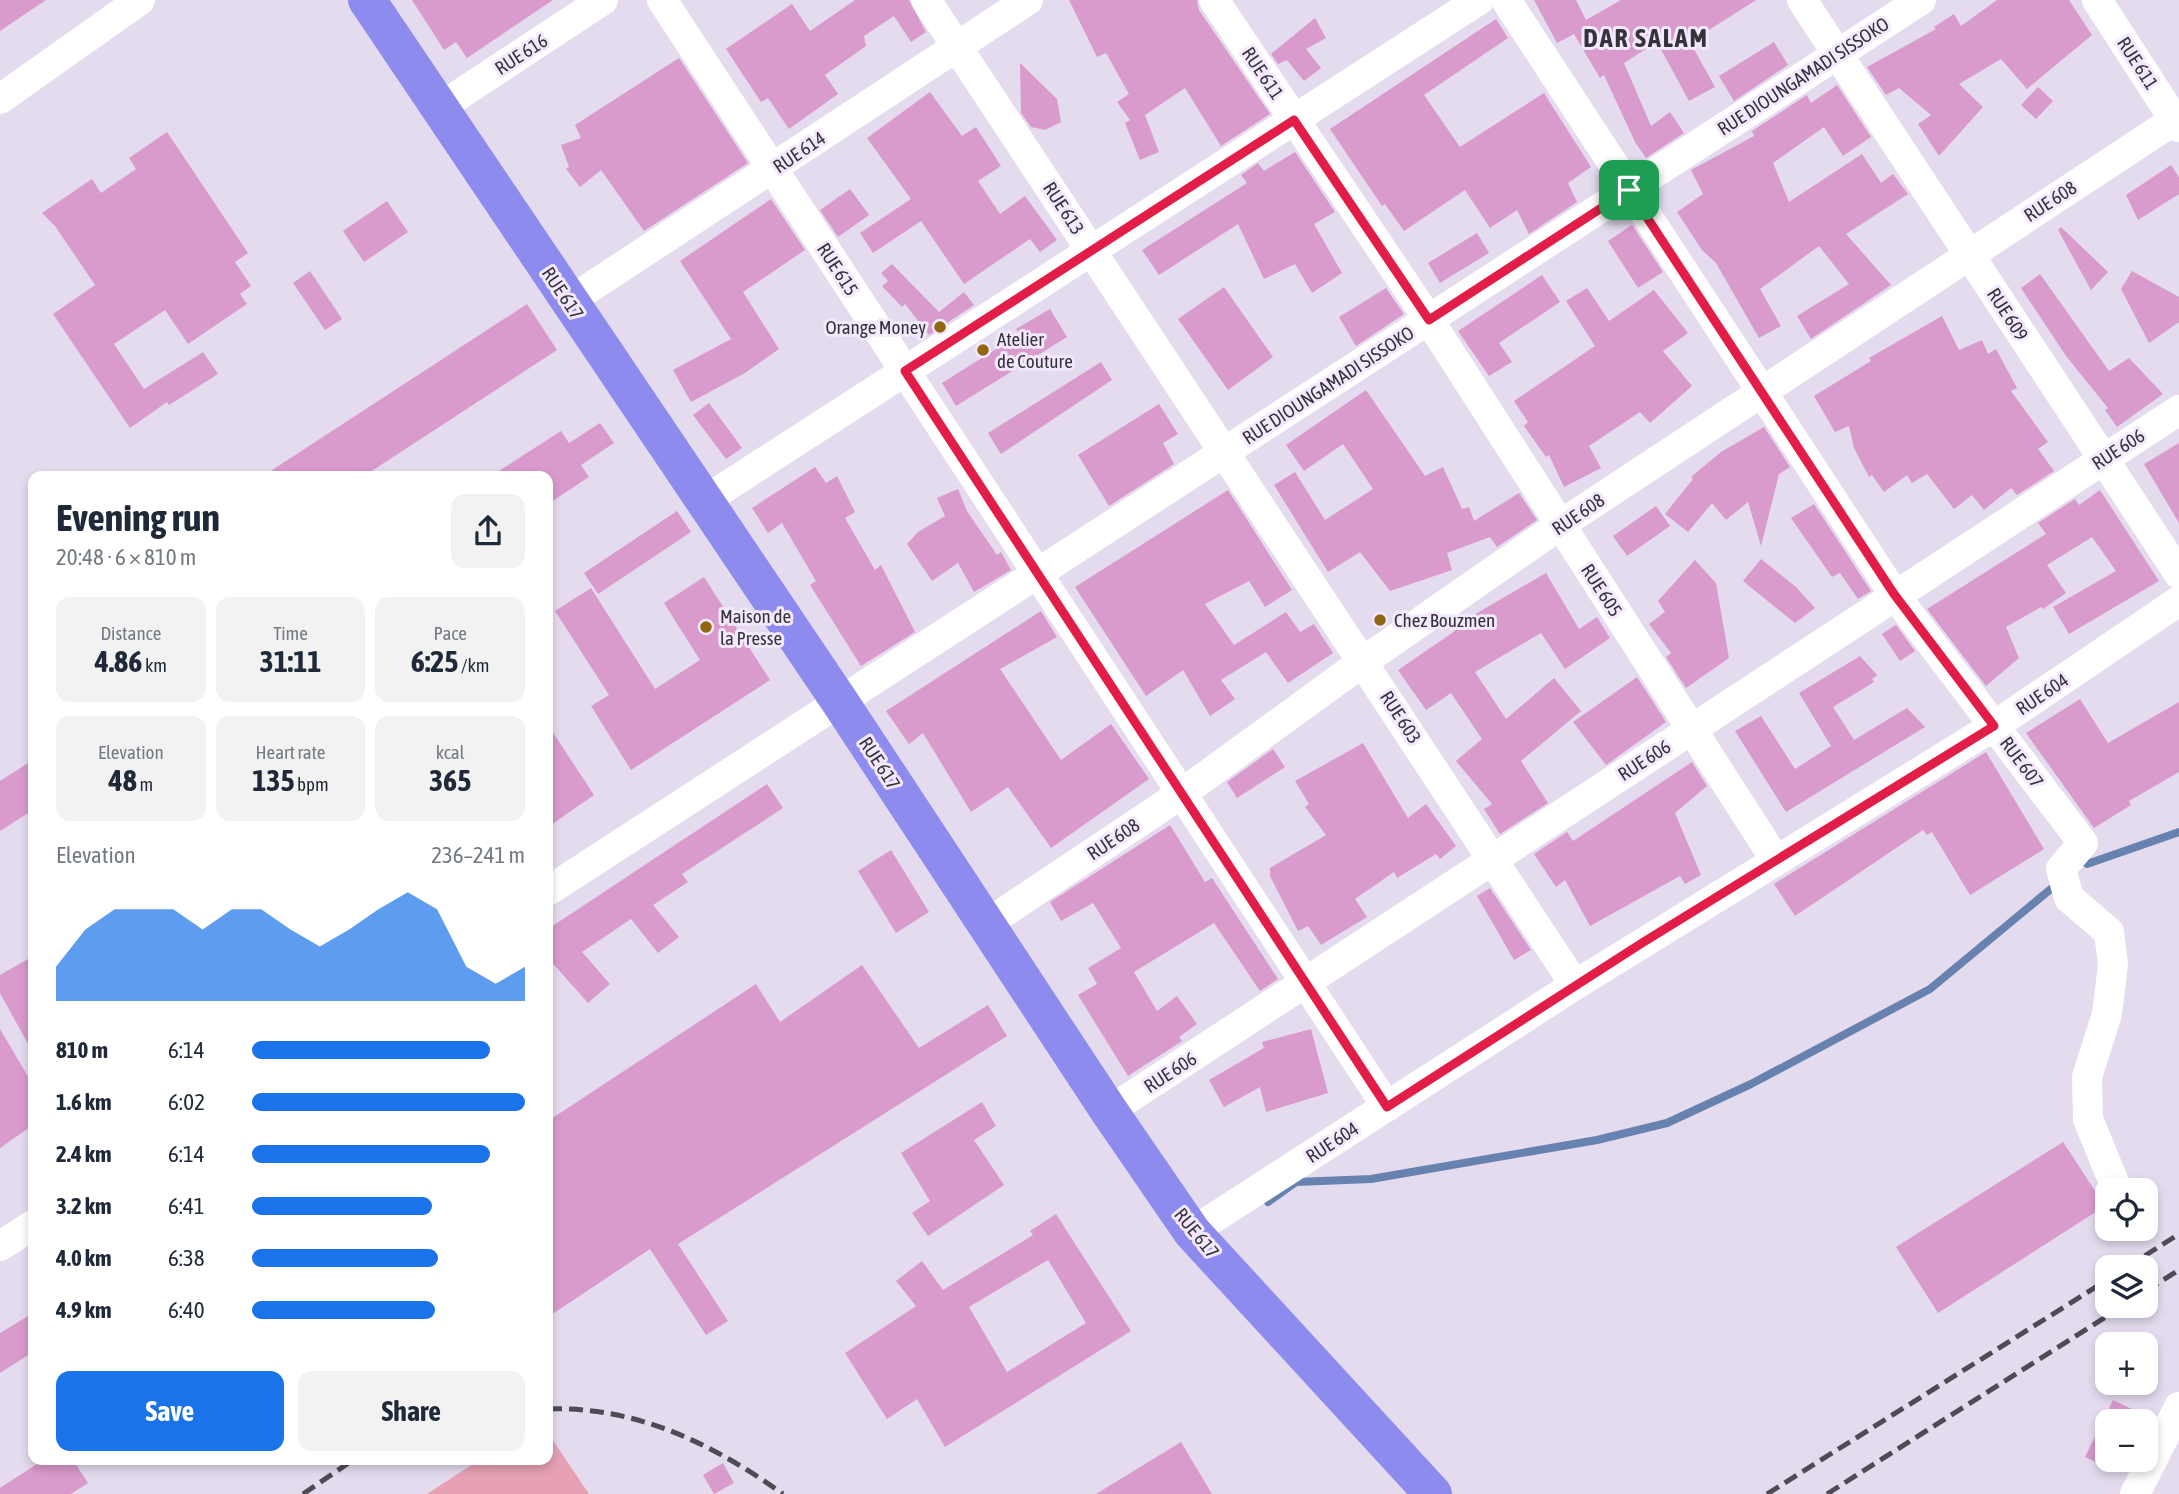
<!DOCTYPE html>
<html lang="en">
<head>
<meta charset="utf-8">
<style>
	:root { --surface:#fff; --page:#f2f2f3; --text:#1f2937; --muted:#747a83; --accent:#1a73e8 }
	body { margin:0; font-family:"Asap Condensed",sans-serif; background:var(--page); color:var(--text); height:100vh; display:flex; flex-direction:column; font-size:26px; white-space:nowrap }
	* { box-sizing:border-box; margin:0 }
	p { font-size:23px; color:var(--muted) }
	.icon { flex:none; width:38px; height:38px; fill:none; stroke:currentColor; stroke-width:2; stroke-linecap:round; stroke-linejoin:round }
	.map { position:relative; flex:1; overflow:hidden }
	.side { position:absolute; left:28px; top:471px; width:525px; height:994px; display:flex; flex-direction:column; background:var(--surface); border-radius:14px; box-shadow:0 4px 10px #0003 }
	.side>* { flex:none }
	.tools { position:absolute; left:2095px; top:1178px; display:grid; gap:14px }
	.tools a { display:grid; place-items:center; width:63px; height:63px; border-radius:14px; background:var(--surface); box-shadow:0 4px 10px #0003; font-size:35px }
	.pin { position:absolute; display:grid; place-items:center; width:60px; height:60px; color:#fff; margin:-30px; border-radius:14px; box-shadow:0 4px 10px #0006 }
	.round { display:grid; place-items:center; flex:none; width:74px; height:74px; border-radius:14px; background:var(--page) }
	.headline { display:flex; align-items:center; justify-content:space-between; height:119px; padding:0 28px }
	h1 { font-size:38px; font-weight:700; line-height:52px }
	.figures { display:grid; grid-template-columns:repeat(3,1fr); gap:10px; height:119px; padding:7px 28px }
	.figures div { display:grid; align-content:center; border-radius:14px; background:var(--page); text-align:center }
	.figures b { font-size:30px; font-weight:700 }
	.figures small { font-size:19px; font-weight:400 }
	.figures p { font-size:19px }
	.chart { height:196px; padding:14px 28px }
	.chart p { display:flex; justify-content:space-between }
	.chart svg { width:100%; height:126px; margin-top:7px; fill:var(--accent); opacity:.7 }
	.action { display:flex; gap:14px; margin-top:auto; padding:14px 28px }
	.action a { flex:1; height:80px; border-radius:14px; background:var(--accent); color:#fff; font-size:28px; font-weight:700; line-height:80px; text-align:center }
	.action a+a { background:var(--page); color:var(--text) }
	ul { padding:0 28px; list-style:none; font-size:23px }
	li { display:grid; grid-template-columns:112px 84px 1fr; align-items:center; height:52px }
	li i { height:18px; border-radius:9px; background:var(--accent) }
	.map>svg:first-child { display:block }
	.green { fill:#e6a1b5 }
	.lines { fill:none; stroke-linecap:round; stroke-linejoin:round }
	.stream { stroke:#6782af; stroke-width:8 }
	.building { fill:#d99acc; fill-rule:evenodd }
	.minor { stroke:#fff; stroke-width:30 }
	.highway { stroke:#8e8bef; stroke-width:38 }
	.rail { stroke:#4f4b54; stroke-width:5; stroke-dasharray:14 7; stroke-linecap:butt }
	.route-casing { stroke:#fff; stroke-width:14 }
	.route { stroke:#e11d48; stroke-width:9 }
	.poi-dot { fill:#926611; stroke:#f3e8fd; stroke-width:2.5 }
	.labels { text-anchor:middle; stroke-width:6; stroke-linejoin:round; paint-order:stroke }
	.street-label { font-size:19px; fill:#363239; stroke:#f3e8fd }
	.poi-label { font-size:19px; fill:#363239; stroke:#f3e8fd; text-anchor:start }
	.district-label { font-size:26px; font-weight:bold; letter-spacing:2px; fill:#363239; stroke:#f3e8fd }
</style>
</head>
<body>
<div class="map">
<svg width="2179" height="1494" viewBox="0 0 2179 1494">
	<rect width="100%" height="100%" fill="#e5dbef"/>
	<path class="green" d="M 548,1433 L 589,1494 L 427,1494 L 479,1460 L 548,1460 Z"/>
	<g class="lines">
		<path class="stream" d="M 2087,864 L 2179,832
			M 1268,1202 L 1296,1182 L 1371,1179 L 1597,1140 L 1667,1123 L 1751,1084 L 1930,989 L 2052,888"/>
	</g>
	<path class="building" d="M 0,0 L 46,0 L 0,31 Z
		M 412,0 L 553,0 L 467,58 L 456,42 L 444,50 Z
		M 855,0 L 909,0 L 926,32 L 911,42 L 894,16 L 864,36 L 866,46 L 825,75 L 838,94 L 789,129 L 768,98 L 761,102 L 726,49 L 792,4 L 810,31 Z
		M 1069,0 L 1197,0 L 1199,10 L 1270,114 L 1221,146 L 1185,88 L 1145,115 L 1159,152 L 1140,160 L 1125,123 L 1130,120 L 1117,102 L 1129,94 L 1106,53 L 1097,57 Z
		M 1534,0 L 1576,0 L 1586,20 L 1621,0 L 1756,0 L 1690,42 L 1715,87 L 1689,101 L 1657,42 L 1624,63 L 1651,126 L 1670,112 L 1684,133 L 1646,158 L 1635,142 L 1604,75 L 1600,78 L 1574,34 L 1557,43 Z
		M 1997,0 L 2069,0 L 2092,35 L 2027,89 L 2001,59 L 1959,84 L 1983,107 L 1939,156 L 1918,124 L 1931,115 L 1899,88 L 1886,95 L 1867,67 L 1936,29 L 1934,27 L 1954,14 L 1961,26 Z
		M 1315,18 L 1326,38 L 1306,49 L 1321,68 L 1304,81 L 1287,60 L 1278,64 L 1271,54 Z
		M 1496,19 L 1508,38 L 1424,95 L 1460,147 L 1544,93 L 1591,167 L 1568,183 L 1577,202 L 1529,234 L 1517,210 L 1490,228 L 1465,190 L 1404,231 L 1385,204 L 1382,206 L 1330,129 Z
		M 1774,42 L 1788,65 L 1734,101 L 1719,76 Z
		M 679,58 L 748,163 L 644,231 L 601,170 L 580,187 L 566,169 L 569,167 L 561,145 L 581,138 L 575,125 Z
		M 1020,63 L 1057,99 L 1061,122 L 1045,130 L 1031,127 L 1021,113 Z
		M 1837,85 L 1871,137 L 1843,156 L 1824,127 L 1773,163 L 1789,202 L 1862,154 L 1881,183 L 1893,174 L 1908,194 L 1846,234 L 1891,285 L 1811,339 L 1797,316 L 1849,284 L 1819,246 L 1760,289 L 1781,326 L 1759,338 L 1716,263 L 1702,250 L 1677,212 L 1703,194 L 1691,170 L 1754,136 L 1752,131 L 1807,95 L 1811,103 Z
		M 2038,87 L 2053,101 L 2036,119 L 2021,105 Z
		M 930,92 L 962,136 L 976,127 L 1001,166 L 978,181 L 1000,214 L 1025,196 L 1057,240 L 1040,252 L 1030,239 L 964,284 L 921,221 L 873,253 L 860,233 L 911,199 L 867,138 Z
		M 167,132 L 248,253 L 235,262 L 251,286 L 240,294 L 247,304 L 188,344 L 165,310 L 114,344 L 144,389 L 203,352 L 218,374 L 169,405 L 167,402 L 130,428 L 53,314 L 95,285 L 55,226 L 42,213 L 92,179 L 101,193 L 136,169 L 129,158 Z
		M 1295,152 L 1335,212 L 1314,224 L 1342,273 L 1312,293 L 1295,264 L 1264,279 L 1238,224 L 1159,275 L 1142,250 L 1247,183 L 1241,175 L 1258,163 L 1264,171 Z
		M 2171,165 L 2179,177 L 2179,194 L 2138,220 L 2126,195 Z
		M 850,189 L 869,215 L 838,237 L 820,210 Z
		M 771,199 L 805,250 L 743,292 L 779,349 L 745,373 L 691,402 L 673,370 L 731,339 L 680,261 Z
		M 387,201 L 408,232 L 364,262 L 343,231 Z
		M 1632,225 L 1663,272 L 1638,288 L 1608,241 Z
		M 2061,227 L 2108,272 L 2091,290 L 2058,230 Z
		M 1477,233 L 1489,253 L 1440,283 L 1428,263 Z
		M 892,264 L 939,312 L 964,292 L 974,305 L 929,335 L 905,304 L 902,307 L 882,286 L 888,281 L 881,273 Z
		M 310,271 L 342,319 L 325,330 L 293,283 Z
		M 2132,271 L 2179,297 L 2179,322 L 2149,343 L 2121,289 Z
		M 2040,274 L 2109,371 L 2129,358 L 2163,394 L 2117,427 L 2105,410 L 2108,408 L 2066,356 L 2021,288 Z
		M 1542,275 L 1560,302 L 1499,343 L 1512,362 L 1489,376 L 1458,331 Z
		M 1224,287 L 1273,357 L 1228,390 L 1178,319 Z
		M 1386,288 L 1404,314 L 1356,346 L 1339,317 Z
		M 1587,288 L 1609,321 L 1654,290 L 1688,333 L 1663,351 L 1692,386 L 1650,423 L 1640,412 L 1589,446 L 1601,468 L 1564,487 L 1549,455 L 1546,457 L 1524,426 L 1528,422 L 1514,401 L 1595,346 L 1566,301 Z
		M 527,304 L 557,350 L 364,476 L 263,476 Z
		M 1050,309 L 1067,337 L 956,406 L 942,383 L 1020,334 L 1016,329 Z
		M 1942,316 L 1959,350 L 1982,340 L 1988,354 L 1996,349 L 2017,388 L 2011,391 L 2048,442 L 2038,449 L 2054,471 L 2017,495 L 2011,488 L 1984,510 L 1972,495 L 1954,509 L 1927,474 L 1912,483 L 1907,475 L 1884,492 L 1872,475 L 1869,477 L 1854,448 L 1849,426 L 1835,432 L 1814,396 L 1871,361 L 1869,358 Z
		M 1101,362 L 1112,380 L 1001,454 L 988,433 Z
		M 1366,390 L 1425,476 L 1443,467 L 1462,509 L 1469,507 L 1474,521 L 1519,493 L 1537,520 L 1497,547 L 1490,537 L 1447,553 L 1452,570 L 1390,591 L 1360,552 L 1328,572 L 1274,485 L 1295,472 L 1325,520 L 1373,489 L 1343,444 L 1304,471 L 1286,445 Z
		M 709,403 L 742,448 L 726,459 L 693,415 Z
		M 1159,404 L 1178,434 L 1163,443 L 1174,464 L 1109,506 L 1078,455 Z
		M 600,423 L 614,443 L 581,465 L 589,477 L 548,504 L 548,476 L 491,476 L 561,431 L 569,443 Z
		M 1764,427 L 1790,467 L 1779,474 L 1761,546 L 1748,502 L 1726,520 L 1712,503 L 1688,532 L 1665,514 L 1693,479 L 1691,477 L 1721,452 Z
		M 2179,443 L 2179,523 L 2144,464 Z
		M 815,467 L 826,483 L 837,476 L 855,512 L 845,518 L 875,570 L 881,565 L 915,632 L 861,666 L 810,585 L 816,581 L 782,523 L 768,533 L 752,508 Z
		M 958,489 L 967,511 L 997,555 L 1001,552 L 1011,570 L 974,592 L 958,563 L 932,581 L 907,544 L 918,532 L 945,516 L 937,498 Z
		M 1228,490 L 1292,590 L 1265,607 L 1249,581 L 1205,604 L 1234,645 L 1286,612 L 1300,632 L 1314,624 L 1333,653 L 1288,683 L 1266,652 L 1221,680 L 1235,699 L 1210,716 L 1183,670 L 1146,696 L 1075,587 Z
		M 2100,490 L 2159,581 L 2069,634 L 2053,607 L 2116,571 L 2092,537 L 2047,565 L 2066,593 L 2043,609 L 2041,607 L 2006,627 L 2019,658 L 1986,686 L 1927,609 L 2046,534 L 2038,523 L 2075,499 L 2079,505 Z
		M 1814,504 L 1871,591 L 1858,599 L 1840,573 L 1832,577 L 1791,518 Z
		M 1656,506 L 1670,526 L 1627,556 L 1613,536 Z
		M 677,511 L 691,532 L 598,594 L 584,573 Z
		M 1761,559 L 1796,587 L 1815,608 L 1795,623 L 1743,581 Z
		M 1695,560 L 1716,583 L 1729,658 L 1686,688 L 1666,657 L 1671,653 L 1649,624 L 1665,612 L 1658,601 Z
		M 1546,573 L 1579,629 L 1597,617 L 1610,638 L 1565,669 L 1541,633 L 1475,672 L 1506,719 L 1554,678 L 1581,711 L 1521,761 L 1548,803 L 1500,834 L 1484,809 L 1492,804 L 1456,761 L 1482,739 L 1451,693 L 1426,710 L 1398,670 L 1455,631 L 1453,627 Z
		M 704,577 L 770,680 L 631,770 L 591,706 L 609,695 L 555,611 L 591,588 L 655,689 L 700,660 L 664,603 Z
		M 1041,611 L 1057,637 L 1000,669 L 1061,760 L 1111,724 L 1149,779 L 1051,848 L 1008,787 L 971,812 L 923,733 L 909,744 L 886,711 Z
		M 1896,625 L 1915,651 L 1900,661 L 1882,634 Z
		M 1860,656 L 1877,675 L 1872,679 L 1874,682 L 1833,707 L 1854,740 L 1907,708 L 1925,727 L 1786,812 L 1735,731 L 1761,716 L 1795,769 L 1831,746 L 1799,693 Z
		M 1637,677 L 1666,722 L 1606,765 L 1573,722 Z
		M 2080,699 L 2108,743 L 2179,702 L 2179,772 L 2129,801 L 2131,805 L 2094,828 L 2026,733 Z
		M 548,725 L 594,795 L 548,827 Z
		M 1363,743 L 1408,818 L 1426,804 L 1456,846 L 1440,859 L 1436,854 L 1397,878 L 1394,872 L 1355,899 L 1367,917 L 1321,945 L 1308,926 L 1298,931 L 1270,876 L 1270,868 L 1326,835 L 1305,807 L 1309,804 L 1295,781 Z
		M 1273,749 L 1285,767 L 1237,798 L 1227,782 Z
		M 1986,752 L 2044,849 L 1970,895 L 1932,832 L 1927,835 L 1923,830 L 1795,916 L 1774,884 Z
		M 33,760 L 33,810 L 0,831 L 0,781 Z
		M 1692,762 L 1707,786 L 1675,813 L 1701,875 L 1685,884 L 1680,876 L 1590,926 L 1565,880 L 1556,887 L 1534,854 L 1567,832 L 1573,841 Z
		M 767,784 L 783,808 L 682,874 L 688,882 L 653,905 L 679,937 L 658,953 L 631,919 L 582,952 L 610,984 L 588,1003 L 548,958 L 548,929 Z
		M 1170,825 L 1205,882 L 1212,878 L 1278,979 L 1260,991 L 1214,923 L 1134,972 L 1157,1011 L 1177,996 L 1197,1024 L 1179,1037 L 1182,1041 L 1128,1076 L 1078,995 L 1097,984 L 1088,968 L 1121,948 L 1093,903 L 1061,921 L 1050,902 Z
		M 891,850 L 929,912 L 896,933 L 858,871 Z
		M 1490,888 L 1531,950 L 1514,960 L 1477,896 Z
		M 33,956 L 33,1053 L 0,993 L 0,975 Z
		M 862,965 L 919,1048 L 988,1005 L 1007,1036 L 678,1244 L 728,1321 L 706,1335 L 650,1249 L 548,1317 L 548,1121 L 756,984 L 780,1022 Z
		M 0,1029 L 33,1085 L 33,1125 L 0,1148 Z
		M 1311,1029 L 1328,1093 L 1266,1112 L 1260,1087 L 1224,1107 L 1209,1080 L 1264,1048 L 1262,1042 Z
		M 982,1102 L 996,1126 L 974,1140 L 1004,1185 L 928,1236 L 912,1213 L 930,1201 L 901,1153 Z
		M 2063,1142 L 2105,1206 L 1938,1313 L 1896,1247 Z
		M 1056,1214 L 1131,1331 L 945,1447 L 917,1399 L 887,1419 L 845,1353 L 916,1306 L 896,1281 L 922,1261 L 943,1290 L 1033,1235 L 1030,1231 ZM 1048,1260 L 1086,1323 L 1007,1372 L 969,1307 Z
		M 33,1313 L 33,1352 L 0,1373 L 0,1333 Z
		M 2113,1400 L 2138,1412 L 2134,1421 L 2107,1421 L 2107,1460 L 2115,1460 L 2110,1469 L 2085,1457 Z
		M 1181,1442 L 1212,1494 L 1096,1494 Z
		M 43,1460 L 73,1460 L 88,1483 L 71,1494 L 0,1494 L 0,1488 Z
		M 723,1463 L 734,1483 L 714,1494 L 703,1475 Z"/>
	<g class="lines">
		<path class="minor" d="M 662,0 L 1387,1107
			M 926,0 L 1575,985
			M 1214,0 L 1429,320 L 1775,859
			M 1506,0 L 1894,594 L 2083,843 L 2061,869 L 2069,898 L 2109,932 L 2113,965 L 2107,1014 L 2087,1077 L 2088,1119 L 2117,1190
			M 1802,0 L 2179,574
			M 2097,0 L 2179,127
			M 0,99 L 140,0
			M 439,108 L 603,0
			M 568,302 L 1028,0
			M 704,501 L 1479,0
			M 548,891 L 1921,0
			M 985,925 L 1181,794 L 1364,661 L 1560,525 L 2179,117
			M 1109,1111 L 2179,410
			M 1192,1232 L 1575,985 L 1994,726 L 2179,601
			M 0,1246 L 33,1225
			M 2135,1494 L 2179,1407"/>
		<path class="highway" d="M 367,0 L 840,702 L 1109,1111 L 1192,1232 L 1433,1494"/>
		<path class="rail" d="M 2127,1267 L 2179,1234
			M 2146,1291 L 2179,1270
			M 548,1409 C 636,1406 713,1444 783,1494
			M 303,1494 L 353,1460
			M 1767,1494 L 2107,1280
			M 1827,1494 L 2123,1306"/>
	</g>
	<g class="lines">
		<defs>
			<path id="route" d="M 1294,120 L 1429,320 L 1629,190 L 1894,594 L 1994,726 L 1642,943 L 1387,1107 L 905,371 Z"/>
		</defs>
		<use href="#route" class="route-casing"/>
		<use href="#route" class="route"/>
	</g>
	<g class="poi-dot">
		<circle cx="940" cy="327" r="7"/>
		<circle cx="983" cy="350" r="7"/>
		<circle cx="1380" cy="620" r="7"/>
		<circle cx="706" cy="627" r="7"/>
	</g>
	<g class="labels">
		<g class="street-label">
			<text transform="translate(521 54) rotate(-33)" y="7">RUE 616</text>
			<text transform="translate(2138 63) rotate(57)" y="7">RUE 611</text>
			<text transform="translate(1263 73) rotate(56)" y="7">RUE 611</text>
			<text transform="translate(1803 76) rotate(-33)" y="7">RUE DIOUNGAMADI SISSOKO</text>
			<text transform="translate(799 152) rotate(-34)" y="7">RUE 614</text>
			<text transform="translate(2050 201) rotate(-33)" y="7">RUE 608</text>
			<text transform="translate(1064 208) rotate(57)" y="7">RUE 613</text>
			<text transform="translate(838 269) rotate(57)" y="7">RUE 615</text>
			<text transform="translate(563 293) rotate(56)" y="7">RUE 617</text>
			<text transform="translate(2008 314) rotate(57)" y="7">RUE 609</text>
			<text transform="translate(1328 385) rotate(-33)" y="7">RUE DIOUNGAMADI SISSOKO</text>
			<text transform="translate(2118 449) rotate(-33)" y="7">RUE 606</text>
			<text transform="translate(1578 514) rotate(-34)" y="7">RUE 608</text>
			<text transform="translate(1602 590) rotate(57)" y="7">RUE 605</text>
			<text transform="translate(2042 694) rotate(-34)" y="7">RUE 604</text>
			<text transform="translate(1401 717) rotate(57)" y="7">RUE 603</text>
			<text transform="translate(1644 760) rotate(-33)" y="7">RUE 606</text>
			<text transform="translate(2022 762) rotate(53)" y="7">RUE 607</text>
			<text transform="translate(880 763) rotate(57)" y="7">RUE 617</text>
			<text transform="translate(1113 839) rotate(-34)" y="7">RUE 608</text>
			<text transform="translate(1170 1072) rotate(-33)" y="7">RUE 606</text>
			<text transform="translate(1332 1142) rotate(-33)" y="7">RUE 604</text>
			<text transform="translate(1197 1233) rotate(51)" y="7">RUE 617</text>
		</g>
		<g class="poi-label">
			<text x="926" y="334" text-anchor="end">Orange Money</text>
			<text x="997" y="346">Atelier<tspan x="997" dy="22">de Couture</tspan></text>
			<text x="720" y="623">Maison de<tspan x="720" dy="22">la Presse</tspan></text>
			<text x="1394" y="627">Chez Bouzmen</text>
		</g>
		<g class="district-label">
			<text x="1646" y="47">DAR SALAM</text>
		</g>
	</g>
</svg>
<div class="tools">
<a><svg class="icon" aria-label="locate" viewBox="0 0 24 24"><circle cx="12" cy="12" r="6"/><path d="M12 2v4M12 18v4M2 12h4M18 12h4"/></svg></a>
<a><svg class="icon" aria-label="layers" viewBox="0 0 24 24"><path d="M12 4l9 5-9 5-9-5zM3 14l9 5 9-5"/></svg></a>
<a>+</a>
<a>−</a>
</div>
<div class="pin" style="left:1629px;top:190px;background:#1e9e55"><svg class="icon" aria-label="arrive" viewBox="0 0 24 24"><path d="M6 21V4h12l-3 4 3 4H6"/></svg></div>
<section class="side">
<div class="headline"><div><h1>Evening run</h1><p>20:48 · 6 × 810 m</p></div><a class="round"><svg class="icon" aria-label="share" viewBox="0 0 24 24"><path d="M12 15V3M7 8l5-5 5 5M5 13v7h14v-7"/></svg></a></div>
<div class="figures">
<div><p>Distance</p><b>4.86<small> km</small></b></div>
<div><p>Time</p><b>31:11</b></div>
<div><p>Pace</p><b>6:25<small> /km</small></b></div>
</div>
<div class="figures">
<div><p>Elevation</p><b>48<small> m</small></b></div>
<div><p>Heart rate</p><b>135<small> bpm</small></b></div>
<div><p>kcal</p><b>365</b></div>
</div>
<div class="chart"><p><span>Elevation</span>236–241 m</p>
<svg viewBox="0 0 160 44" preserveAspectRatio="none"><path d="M0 44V32L10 19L20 12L30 12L40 12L50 19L60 12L70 12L80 19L90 25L100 19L110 12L120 6L130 12L140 32L150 38L160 32V44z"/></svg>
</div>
<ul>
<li><b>810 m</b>6:14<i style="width:87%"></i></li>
<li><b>1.6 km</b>6:02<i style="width:100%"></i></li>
<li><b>2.4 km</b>6:14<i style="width:87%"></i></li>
<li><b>3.2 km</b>6:41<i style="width:66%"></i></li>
<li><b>4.0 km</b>6:38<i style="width:68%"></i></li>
<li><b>4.9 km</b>6:40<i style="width:67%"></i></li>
</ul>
<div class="action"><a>Save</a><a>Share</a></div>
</section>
</div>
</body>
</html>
